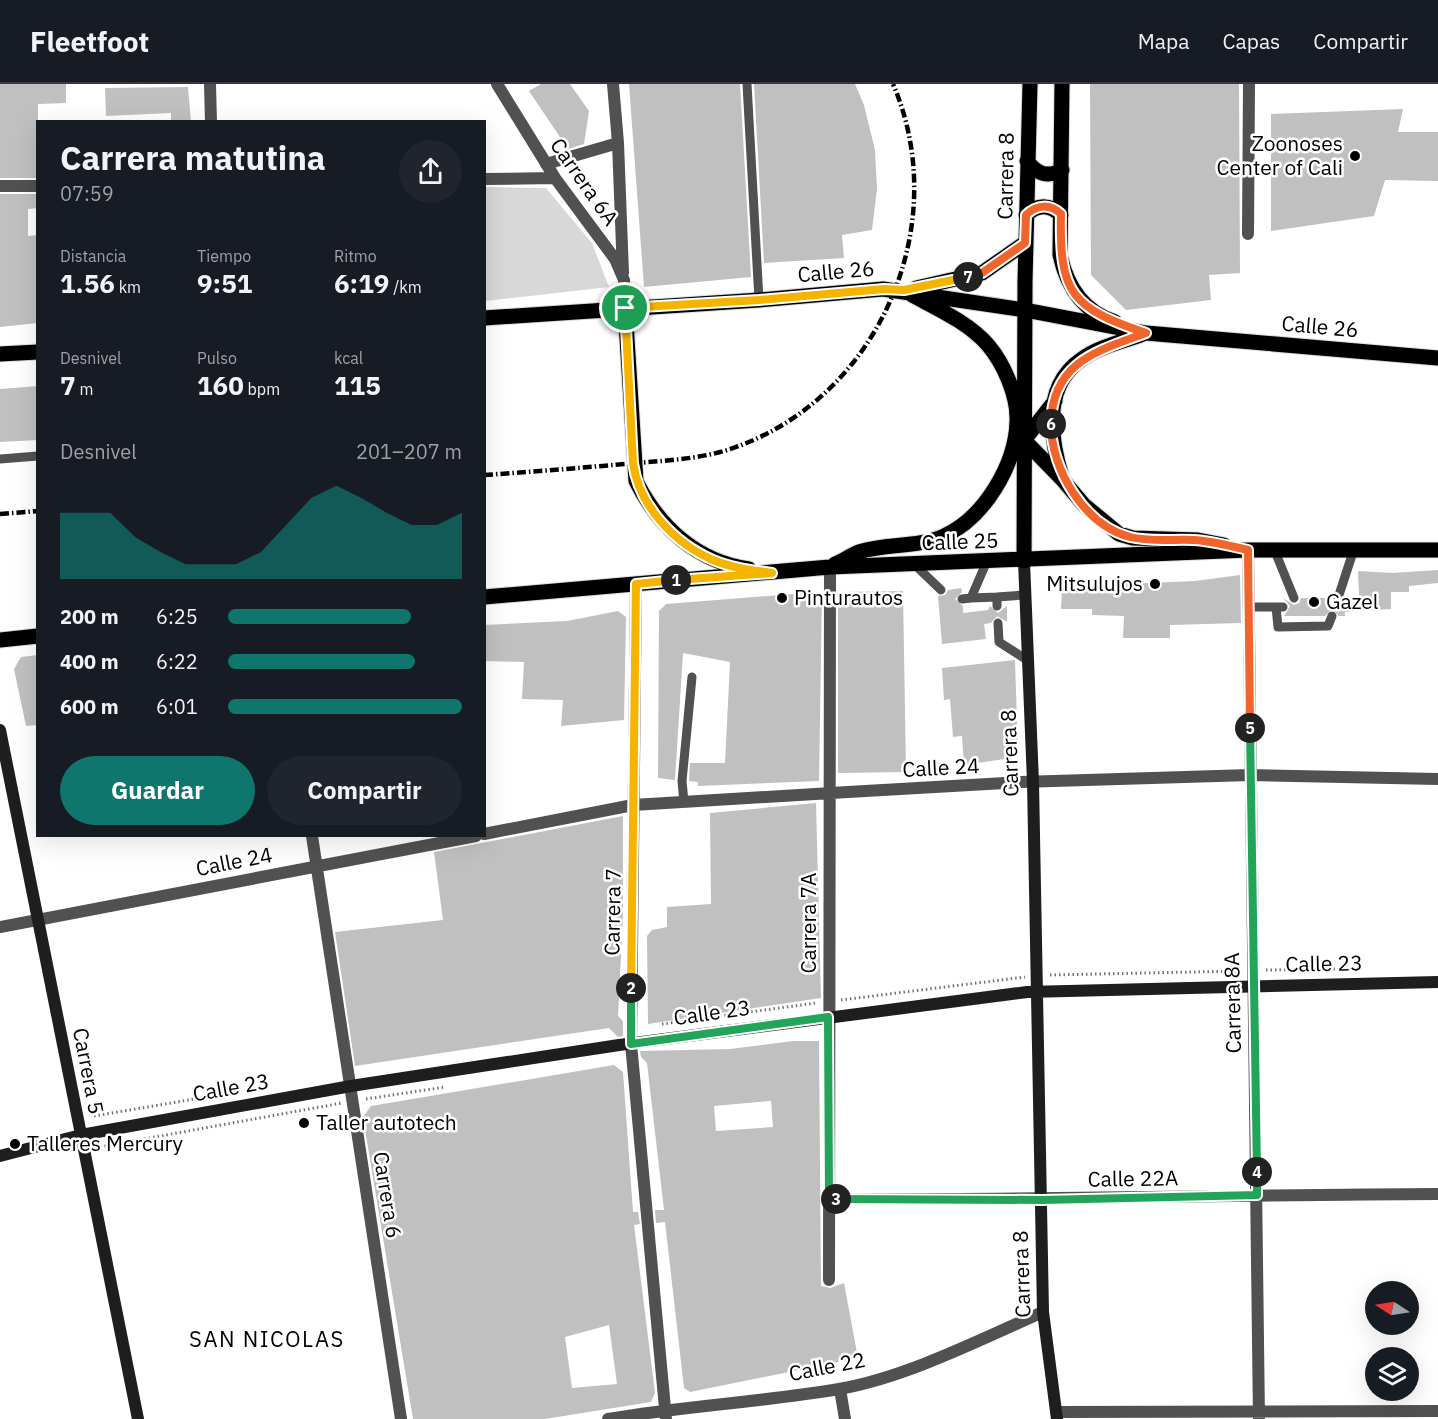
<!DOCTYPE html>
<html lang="es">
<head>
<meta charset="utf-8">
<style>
	:root { --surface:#171b24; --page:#20242c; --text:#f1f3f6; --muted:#9ea1a6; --line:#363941; --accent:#0f766e }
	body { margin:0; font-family:"IBM Plex Sans",sans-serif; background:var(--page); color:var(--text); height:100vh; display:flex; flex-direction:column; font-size:22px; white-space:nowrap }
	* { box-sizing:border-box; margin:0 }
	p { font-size:20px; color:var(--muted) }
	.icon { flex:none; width:33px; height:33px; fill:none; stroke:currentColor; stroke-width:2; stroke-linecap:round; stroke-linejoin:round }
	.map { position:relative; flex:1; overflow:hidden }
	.panel { position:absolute; left:36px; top:36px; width:450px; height:717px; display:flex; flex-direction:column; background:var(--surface); border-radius:0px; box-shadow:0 6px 24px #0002 }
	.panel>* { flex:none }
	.needle { width:39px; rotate:282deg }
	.tools { position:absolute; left:1365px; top:1197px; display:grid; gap:12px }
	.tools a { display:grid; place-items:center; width:54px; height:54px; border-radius:50%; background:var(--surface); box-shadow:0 6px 24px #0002; font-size:30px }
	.pin { position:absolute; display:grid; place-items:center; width:51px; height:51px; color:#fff; margin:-26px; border:3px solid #fff; border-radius:50%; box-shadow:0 2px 6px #0007 }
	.km { position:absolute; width:30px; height:30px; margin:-15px; border-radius:50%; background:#222; color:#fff; font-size:16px; line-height:30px; text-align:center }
	.round { display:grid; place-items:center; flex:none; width:63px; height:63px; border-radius:32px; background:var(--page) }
	.overview { display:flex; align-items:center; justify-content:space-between; height:102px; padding:0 24px }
	h1 { font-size:33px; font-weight:700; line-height:45px }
	.figures { display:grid; grid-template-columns:repeat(3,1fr); gap:9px; height:102px; padding:6px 24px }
	.figures div { display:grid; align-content:center }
	.figures b { font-size:26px; font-weight:700 }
	.figures small { font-size:16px; font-weight:400 }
	.figures p { font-size:16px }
	.chart { height:168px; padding:12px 24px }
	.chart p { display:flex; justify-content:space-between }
	.chart svg { width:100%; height:108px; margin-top:6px; fill:var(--accent); opacity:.7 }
	.primary-button { display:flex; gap:12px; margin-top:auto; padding:12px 24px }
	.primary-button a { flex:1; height:69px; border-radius:36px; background:var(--accent); color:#fff; font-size:24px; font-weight:700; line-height:69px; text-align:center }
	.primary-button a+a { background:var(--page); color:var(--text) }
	ul { padding:0 24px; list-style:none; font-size:20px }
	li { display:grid; grid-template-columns:96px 72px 1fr; align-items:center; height:45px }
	li i { height:15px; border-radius:8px; background:var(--accent) }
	header { display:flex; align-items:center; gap:36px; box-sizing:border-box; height:84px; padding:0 30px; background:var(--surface); border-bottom:2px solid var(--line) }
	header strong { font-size:28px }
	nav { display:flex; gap:33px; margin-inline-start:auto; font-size:21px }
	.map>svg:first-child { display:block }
	.green { fill:#d8d8d8 }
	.building { fill:#c0c0c0; fill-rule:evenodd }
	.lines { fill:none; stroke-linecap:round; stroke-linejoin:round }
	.primary-casing { stroke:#dbdbdb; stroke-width:17 }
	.path { stroke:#737373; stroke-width:3; stroke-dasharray:1.5 3; stroke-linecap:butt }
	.lane { stroke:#515151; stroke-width:9 }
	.street { stroke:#515151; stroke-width:12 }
	.secondary { stroke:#1e1e1e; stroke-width:12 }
	.primary { stroke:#000; stroke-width:15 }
	.rail { stroke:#000; stroke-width:4.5; stroke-dasharray:9 3 1.5 3; stroke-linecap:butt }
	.split-1-casing { stroke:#fff; stroke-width:12 }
	.split-2-casing { stroke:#fff; stroke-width:12 }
	.split-3-casing { stroke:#fff; stroke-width:12 }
	.split-4-casing { stroke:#fff; stroke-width:12 }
	.split-5-casing { stroke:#fff; stroke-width:12 }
	.split-6-casing { stroke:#fff; stroke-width:12 }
	.split-7-casing { stroke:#fff; stroke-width:12 }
	.split-8-casing { stroke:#fff; stroke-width:12 }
	.split-1 { stroke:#f5b400; stroke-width:8 }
	.split-2 { stroke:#f5b400; stroke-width:8 }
	.split-3 { stroke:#22a559; stroke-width:8 }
	.split-4 { stroke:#22a559; stroke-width:8 }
	.split-5 { stroke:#22a559; stroke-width:8 }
	.split-6 { stroke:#f0652b; stroke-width:8 }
	.split-7 { stroke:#f0652b; stroke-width:8 }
	.split-8 { stroke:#f5b400; stroke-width:8 }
	.poi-dot { fill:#000; stroke:#fff; stroke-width:2 }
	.labels { text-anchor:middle; stroke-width:5; stroke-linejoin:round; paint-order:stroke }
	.poi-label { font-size:21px; fill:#000; stroke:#fff; text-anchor:start }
	.street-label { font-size:21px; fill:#000; stroke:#fff }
	.neighbourhood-label { font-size:22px; letter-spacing:1.5px; fill:#000; stroke:#fff }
</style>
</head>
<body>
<header>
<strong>Fleetfoot</strong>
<nav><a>Mapa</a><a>Capas</a><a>Compartir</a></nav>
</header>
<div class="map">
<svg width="1438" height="1335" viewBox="0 0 1438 1335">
	<rect width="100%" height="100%" fill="#fff"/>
	<path class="green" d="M 485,103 L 546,104 L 592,159 L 609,203 L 485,217 Z"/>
	<path class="building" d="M 0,0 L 66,0 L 66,19 L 38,20 L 38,94 L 0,94 Z
		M 541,0 L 570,0 L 589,27 L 584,60 L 568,65 L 529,7 Z
		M 629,0 L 740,0 L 751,193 L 644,203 Z
		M 754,0 L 855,0 L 864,21 L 875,66 L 877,105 L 872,146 L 842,151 L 844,174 L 764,179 Z
		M 1090,0 L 1239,0 L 1240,189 L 1209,191 L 1211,216 L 1126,226 L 1091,191 Z
		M 188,3 L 191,38 L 171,38 L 171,29 L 106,32 L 105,4 Z
		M 1403,25 L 1398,48 L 1438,48 L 1438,97 L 1385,96 L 1374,132 L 1271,147 L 1271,30 Z
		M 0,110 L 38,110 L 38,124 L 28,125 L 28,152 L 38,151 L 38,239 L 0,243 Z
		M 38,302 L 38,356 L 0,358 L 0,305 Z
		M 1438,486 L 1438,499 L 1409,502 L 1409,508 L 1391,508 L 1391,525 L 1345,528 L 1345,532 L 1339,532 L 1332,525 L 1325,532 L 1284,532 L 1290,522 L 1283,514 L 1294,521 L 1299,519 L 1301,514 L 1331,514 L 1333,519 L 1339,521 L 1345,513 L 1359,513 L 1358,487 L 1392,489 Z
		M 1240,491 L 1241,539 L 1170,541 L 1170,554 L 1123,554 L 1124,532 L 1092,531 L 1092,525 L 1061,525 L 1062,506 L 1067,499 L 1125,500 L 1195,497 Z
		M 961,504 L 962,508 L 955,515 L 963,522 L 963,529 L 988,526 L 990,522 L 998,529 L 1007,522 L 1007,538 L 997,532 L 991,539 L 984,540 L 986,555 L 942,560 L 938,512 L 945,511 L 948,506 Z
		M 903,507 L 906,688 L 838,689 L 838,508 Z
		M 818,508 L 822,509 L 819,697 L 698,702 L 698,698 L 689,697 L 690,679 L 725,679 L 730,578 L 683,569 L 675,696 L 658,694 L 659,527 L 666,520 Z
		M 618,527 L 626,533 L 624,636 L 561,642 L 563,616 L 522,615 L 524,578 L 484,577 L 484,541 L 567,537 Z
		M 38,571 L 38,641 L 26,642 L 14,585 L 21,573 Z
		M 1015,576 L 1018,673 L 964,681 L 962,652 L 953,653 L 950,615 L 944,616 L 942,584 Z
		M 816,719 L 821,914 L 648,940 L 647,852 L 652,846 L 667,843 L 667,823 L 711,820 L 710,729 Z
		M 623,732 L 623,832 L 618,932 L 623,937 L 623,952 L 618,953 L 609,944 L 355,982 L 335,848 L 443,836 L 434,768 Z
		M 793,957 L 819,957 L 821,1202 L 830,1204 L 844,1199 L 858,1274 L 690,1308 L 684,1304 L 665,1138 L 656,1139 L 655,1126 L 664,1126 L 647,979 L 641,973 L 640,967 L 730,965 ZM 771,1017 L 773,1043 L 716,1047 L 714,1022 Z
		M 614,981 L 623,988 L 633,1128 L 638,1128 L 640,1140 L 634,1141 L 655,1309 L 651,1318 L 545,1335 L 413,1335 L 363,1033 L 371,1022 ZM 609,1241 L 617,1300 L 572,1304 L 565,1253 Z"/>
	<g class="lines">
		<defs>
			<path id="primary" d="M 1062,0 L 1060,171 C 1067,203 1084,228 1115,238
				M 1027,77 C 1037,90 1047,94 1062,86
				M 1026,131 C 1037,120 1050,120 1061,131
				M 916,204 L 982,189 L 1025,159
				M 625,223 L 636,397 C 659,443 697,478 749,485
				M 484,234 L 759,216 L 883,205 L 1025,226 L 1146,249 L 1438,274
				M 0,270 L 38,268
				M 1055,317 L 1024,356 L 1062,395 L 1084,421 L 1119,450 L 1133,454 L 1198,456 L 1224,461
				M 1062,393 C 1050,354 1042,302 1082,275 C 1100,262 1125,257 1146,249
				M 1024,477 L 1025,198 L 1030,0
				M 835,480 C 843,477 851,471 859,468 C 887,459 917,464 944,452 C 984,434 1016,381 1017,337 C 1018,312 1004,280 988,261 C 969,239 938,225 912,211
				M 484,513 L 830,483 L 1248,466 L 1438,466
				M 0,556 L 38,552"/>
		</defs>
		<use href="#primary" class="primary-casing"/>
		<path class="path" d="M 1266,886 L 1343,885
			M 1050,891 L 1241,887
			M 841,916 L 1025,893
			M 662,940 L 816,919
			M 366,1015 L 445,1003
			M 94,1032 L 241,1007
			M 100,1063 L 342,1019"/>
		<path class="lane" d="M 747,0 L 759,216
			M 0,375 L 38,372
			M 1274,465 L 1294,514
			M 915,481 L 941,506
			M 971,514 L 997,513
			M 1338,514 L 1354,465
			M 962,515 L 971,514 L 987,477
			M 997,522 L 997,513 L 1024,511
			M 1250,523 L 1283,523
			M 1276,523 L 1278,543 L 1328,542 L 1332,532
			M 998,539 L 999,558 L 1027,576
			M 684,718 L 682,697 L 692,593"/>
		<path class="street" d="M 210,0 L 211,38
			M 497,0 L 555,94 L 615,175 L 624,196 L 625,223
			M 618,59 L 623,189
			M 546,80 L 618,59 L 613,0
			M 484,95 L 555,94
			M 0,102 L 38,102
			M 1248,150 L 1249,0
			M 1248,466 L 1259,1335
			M 636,500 L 631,960 L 666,1335
			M 484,750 L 633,721 L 848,708 L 1021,698 L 1250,691 L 1438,695
			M 312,752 L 401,1335
			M 0,843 L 476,752
			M 829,1115 C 1032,1116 1235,1111 1438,1110
			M 829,1196 L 830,483
			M 840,1305 L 845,1335
			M 1057,1328 L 1438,1327
			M 608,1335 C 685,1322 762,1318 839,1305 C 907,1293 979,1256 1043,1228"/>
		<path class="secondary" d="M 1024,477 L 1033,698 L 1043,1228 L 1057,1335
			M 0,646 L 138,1335
			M 0,1072 L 81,1051 L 351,1002 L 619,961 L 1027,908 L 1438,898"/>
		<use href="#primary" class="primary"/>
		<path class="rail" d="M 484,391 C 531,388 578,384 625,380 C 658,377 692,376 724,367 C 876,321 955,144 893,0
			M 0,430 L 38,427"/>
	</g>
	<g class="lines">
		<defs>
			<path id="split-1" d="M 625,224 L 633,379 C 639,422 674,459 713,476 C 732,484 752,486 772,489 L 676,496"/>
			<path id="split-2" d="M 631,904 L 636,500 L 676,496"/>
			<path id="split-3" d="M 631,904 L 631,960 L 828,933 L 829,1115 L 836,1115"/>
			<path id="split-4" d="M 836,1115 L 1042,1116 L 1257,1111 L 1257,1088"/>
			<path id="split-5" d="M 1250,644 L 1257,1088"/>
			<path id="split-6" d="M 1051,340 C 1051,385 1084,441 1130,453 C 1149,458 1174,455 1194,456 C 1212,457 1230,462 1248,466 L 1250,644"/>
			<path id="split-7" d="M 968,193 L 982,189 L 1025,159 L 1026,131 C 1037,120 1050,120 1061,130 C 1059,210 1072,224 1146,249 C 1097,267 1052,278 1051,340"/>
			<path id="split-8" d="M 625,224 L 759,216 L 884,205 L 904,206 L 968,193"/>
		</defs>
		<use href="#split-1" class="split-1-casing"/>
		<use href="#split-2" class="split-2-casing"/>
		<use href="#split-3" class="split-3-casing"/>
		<use href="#split-4" class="split-4-casing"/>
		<use href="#split-5" class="split-5-casing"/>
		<use href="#split-6" class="split-6-casing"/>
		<use href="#split-7" class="split-7-casing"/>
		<use href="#split-8" class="split-8-casing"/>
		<use href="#split-1" class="split-1"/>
		<use href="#split-2" class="split-2"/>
		<use href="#split-3" class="split-3"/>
		<use href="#split-4" class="split-4"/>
		<use href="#split-5" class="split-5"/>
		<use href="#split-6" class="split-6"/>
		<use href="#split-7" class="split-7"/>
		<use href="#split-8" class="split-8"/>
	</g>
	<g class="poi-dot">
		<circle cx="1355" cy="72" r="6"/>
		<circle cx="1155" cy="500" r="6"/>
		<circle cx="782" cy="514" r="6"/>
		<circle cx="1314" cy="518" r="6"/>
		<circle cx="304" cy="1039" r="6"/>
		<circle cx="15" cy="1060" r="6"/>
	</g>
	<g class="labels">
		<g class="poi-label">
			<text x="1343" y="67" text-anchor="end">Zoonoses<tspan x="1343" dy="24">Center of Cali</tspan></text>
			<text x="1143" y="507" text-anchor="end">Mitsulujos</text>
			<text x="794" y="521">Pinturautos</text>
			<text x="1326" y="525">Gazel</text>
			<text x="316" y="1046">Taller autotech</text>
			<text x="27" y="1067">Talleres Mercury</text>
		</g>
		<g class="street-label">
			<text transform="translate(1006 92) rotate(-89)" y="7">Carrera 8</text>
			<text transform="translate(584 98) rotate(55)" y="7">Carrera 6A</text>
			<text transform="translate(836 188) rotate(-5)" y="7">Calle 26</text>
			<text transform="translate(1320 243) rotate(5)" y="7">Calle 26</text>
			<text transform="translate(960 458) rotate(-2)" y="7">Calle 25</text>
			<text transform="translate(1010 669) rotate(-92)" y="7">Carrera 8</text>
			<text transform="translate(941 684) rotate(-3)" y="7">Calle 24</text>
			<text transform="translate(234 778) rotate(-11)" y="7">Calle 24</text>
			<text transform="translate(613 828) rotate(-89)" y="7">Carrera 7</text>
			<text transform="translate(809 839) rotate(-90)" y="7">Carrera 7A</text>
			<text transform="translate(1324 880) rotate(-1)" y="7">Calle 23</text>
			<text transform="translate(1233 919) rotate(-91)" y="7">Carrera 8A</text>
			<text transform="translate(712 929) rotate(-8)" y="7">Calle 23</text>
			<text transform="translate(88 987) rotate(79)" y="7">Carrera 5</text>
			<text transform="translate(231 1004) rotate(-10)" y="7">Calle 23</text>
			<text transform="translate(1133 1095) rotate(-1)" y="7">Calle 22A</text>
			<text transform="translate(387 1111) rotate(81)" y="7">Carrera 6</text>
			<text transform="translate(1022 1190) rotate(-92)" y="7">Carrera 8</text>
			<text transform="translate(827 1283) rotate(-11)" y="7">Calle 22</text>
		</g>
		<g class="neighbourhood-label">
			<text x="267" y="1263">SAN NICOLAS</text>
		</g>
	</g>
</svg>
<div class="tools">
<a><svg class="needle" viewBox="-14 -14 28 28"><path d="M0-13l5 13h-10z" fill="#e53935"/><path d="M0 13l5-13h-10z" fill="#9ea1a6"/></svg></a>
<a><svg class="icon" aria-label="layers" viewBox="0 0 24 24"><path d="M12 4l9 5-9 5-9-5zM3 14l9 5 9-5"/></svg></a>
</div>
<div class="pin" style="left:625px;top:224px;background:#1e9e55"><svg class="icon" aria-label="arrive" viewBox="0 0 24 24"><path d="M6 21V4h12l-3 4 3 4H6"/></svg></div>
<b class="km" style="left:676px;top:496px">1</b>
<b class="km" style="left:631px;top:904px">2</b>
<b class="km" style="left:836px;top:1115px">3</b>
<b class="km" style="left:1257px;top:1088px">4</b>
<b class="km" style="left:1250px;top:644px">5</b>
<b class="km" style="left:1051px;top:340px">6</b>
<b class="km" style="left:968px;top:193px">7</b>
<section class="panel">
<div class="overview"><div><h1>Carrera matutina</h1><p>07:59</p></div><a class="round"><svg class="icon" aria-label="share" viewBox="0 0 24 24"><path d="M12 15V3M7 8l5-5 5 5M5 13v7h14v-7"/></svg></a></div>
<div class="figures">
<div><p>Distancia</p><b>1.56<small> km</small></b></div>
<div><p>Tiempo</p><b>9:51</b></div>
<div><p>Ritmo</p><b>6:19<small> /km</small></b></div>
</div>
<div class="figures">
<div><p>Desnivel</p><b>7<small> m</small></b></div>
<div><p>Pulso</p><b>160<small> bpm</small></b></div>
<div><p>kcal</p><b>115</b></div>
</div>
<div class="chart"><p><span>Desnivel</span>201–207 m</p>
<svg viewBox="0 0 160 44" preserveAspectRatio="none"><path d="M0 44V17L10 17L20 17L30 27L40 33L50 38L60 38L70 38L80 33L90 22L100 11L110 6L120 11L130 17L140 22L150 22L160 17V44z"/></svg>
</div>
<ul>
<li><b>200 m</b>6:25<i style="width:78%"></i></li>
<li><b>400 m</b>6:22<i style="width:80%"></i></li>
<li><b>600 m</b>6:01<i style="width:100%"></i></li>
</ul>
<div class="primary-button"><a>Guardar</a><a>Compartir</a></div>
</section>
</div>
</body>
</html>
